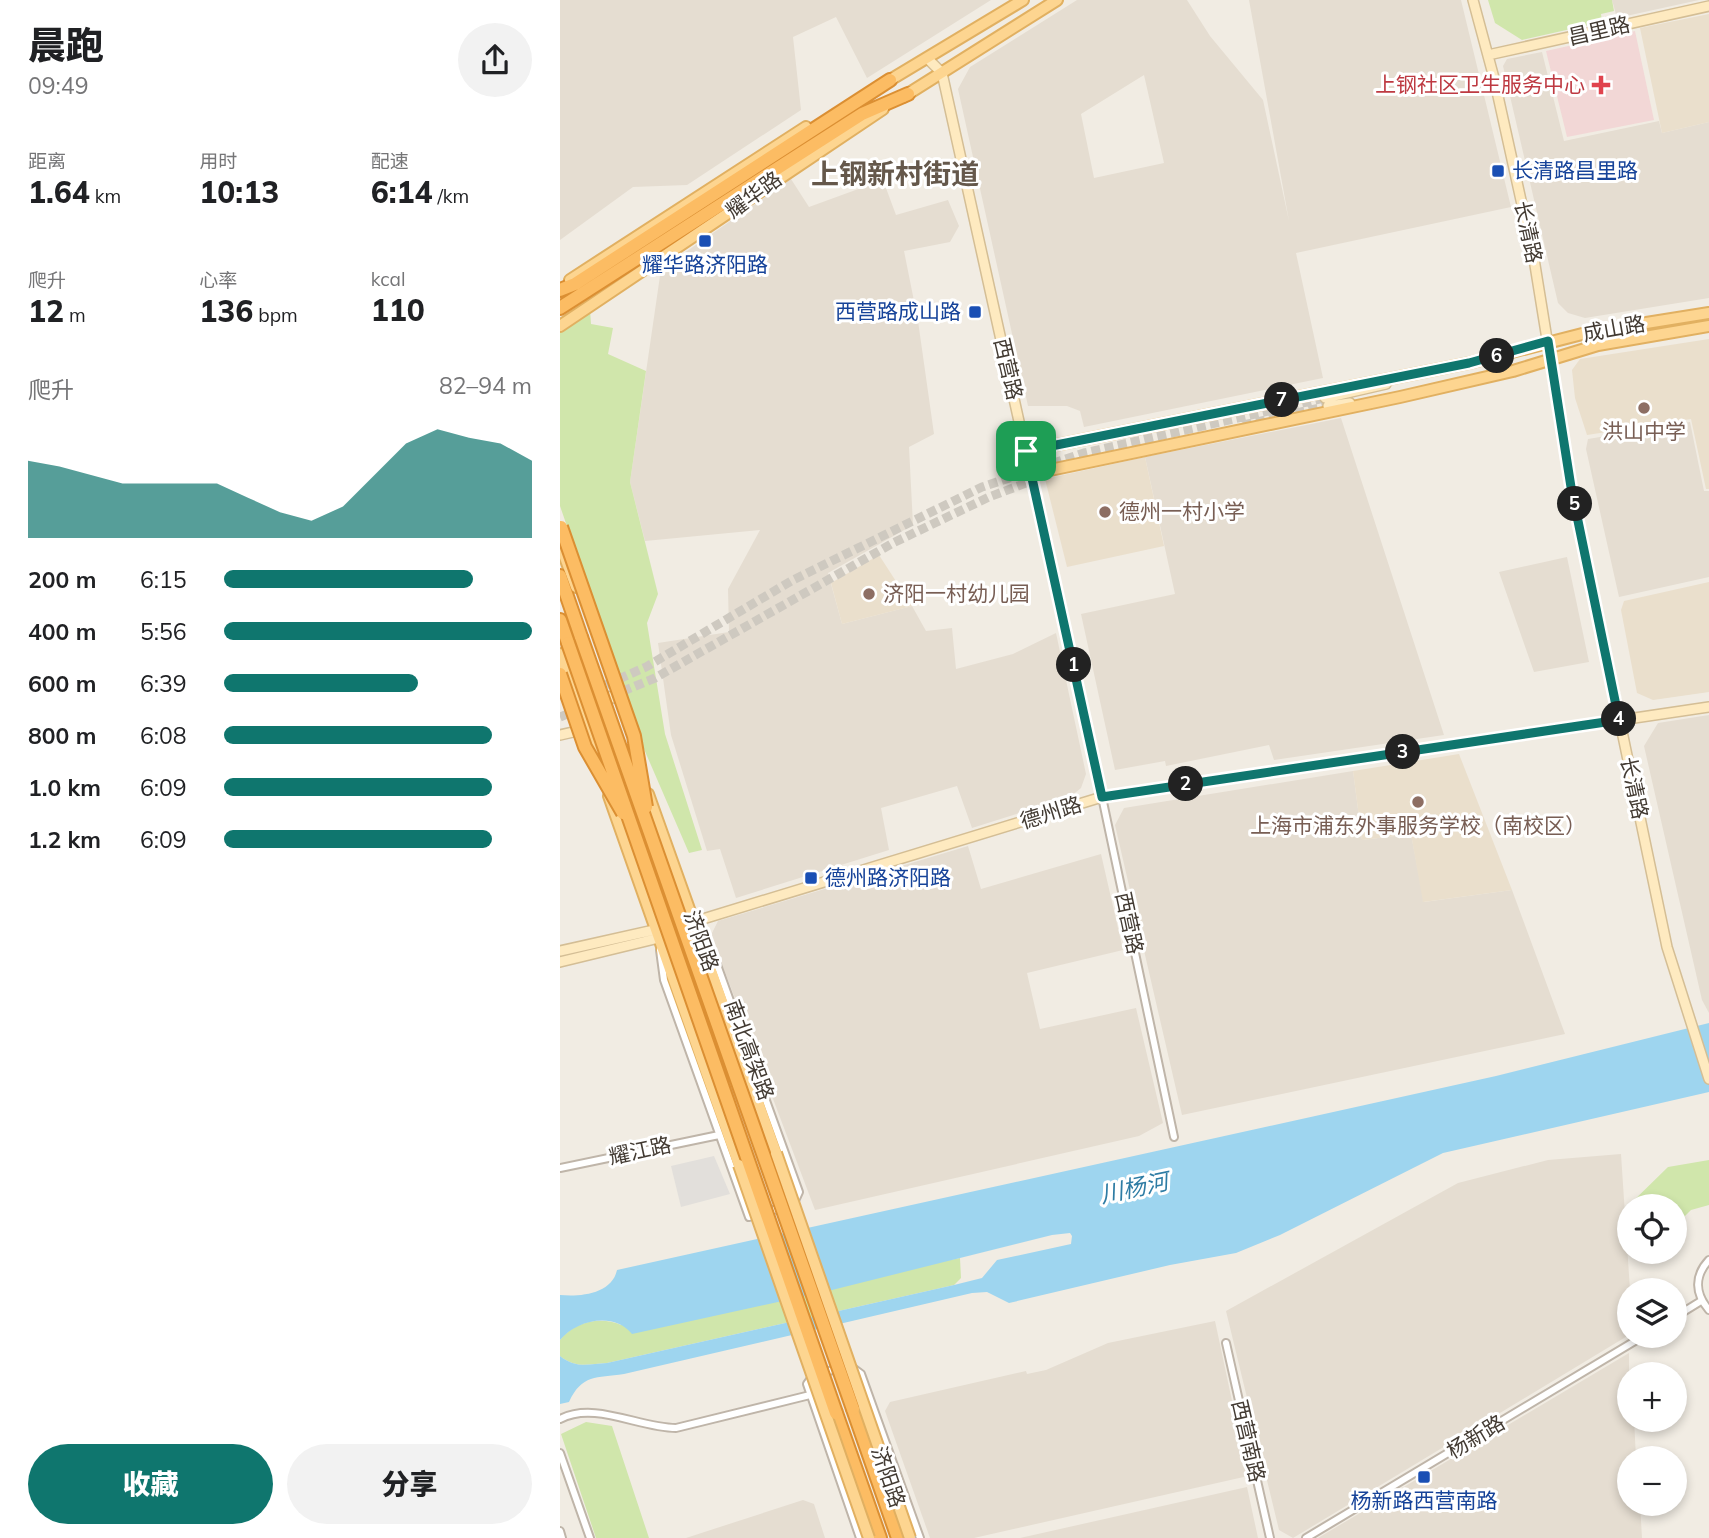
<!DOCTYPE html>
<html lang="zh">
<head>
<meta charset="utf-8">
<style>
	:root { --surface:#fff; --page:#f2f2f2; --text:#202124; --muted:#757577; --accent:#0f766e }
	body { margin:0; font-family:Mulish,"Noto Sans SC",sans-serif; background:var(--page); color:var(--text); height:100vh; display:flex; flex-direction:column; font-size:26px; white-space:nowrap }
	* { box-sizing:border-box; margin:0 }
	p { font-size:23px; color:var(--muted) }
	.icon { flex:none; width:38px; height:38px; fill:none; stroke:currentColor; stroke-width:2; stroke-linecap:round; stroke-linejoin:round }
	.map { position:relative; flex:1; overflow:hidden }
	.panel { display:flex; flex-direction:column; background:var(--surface); width:560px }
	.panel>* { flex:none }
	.tools { position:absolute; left:1057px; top:1194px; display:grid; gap:14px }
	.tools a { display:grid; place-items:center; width:70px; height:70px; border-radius:50%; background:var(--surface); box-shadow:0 4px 10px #0003; font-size:35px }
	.pin { position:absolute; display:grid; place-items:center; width:60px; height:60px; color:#fff; margin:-30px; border-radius:14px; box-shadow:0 4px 10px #0006 }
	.km { position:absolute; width:35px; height:35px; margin:-18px; border-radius:50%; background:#222; color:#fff; font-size:19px; line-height:35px; text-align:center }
	.round { display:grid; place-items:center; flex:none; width:74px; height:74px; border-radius:37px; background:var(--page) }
	.overview { display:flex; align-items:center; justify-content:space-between; height:119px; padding:0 28px }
	h1 { font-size:38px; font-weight:800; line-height:52px }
	.stats { display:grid; grid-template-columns:repeat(3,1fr); gap:10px; height:119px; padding:7px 28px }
	.stats div { display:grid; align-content:center }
	.stats b { font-size:30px; font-weight:800 }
	.stats small { font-size:19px; font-weight:400 }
	.stats p { font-size:19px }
	.chart { height:196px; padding:14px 28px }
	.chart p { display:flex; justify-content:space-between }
	.chart svg { width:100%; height:126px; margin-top:7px; fill:var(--accent); opacity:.7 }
	.cta { display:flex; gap:14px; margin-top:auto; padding:14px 28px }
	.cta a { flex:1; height:80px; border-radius:42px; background:var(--accent); color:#fff; font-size:28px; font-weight:800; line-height:80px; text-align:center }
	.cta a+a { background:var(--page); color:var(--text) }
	ul { padding:0 28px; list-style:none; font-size:23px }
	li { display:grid; grid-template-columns:112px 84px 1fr; align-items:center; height:52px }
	li i { height:18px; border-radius:9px; background:var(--accent) }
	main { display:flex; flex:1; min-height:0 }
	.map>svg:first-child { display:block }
	.residential { fill:#e5ddd1; fill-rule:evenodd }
	.education { fill:#eadfcc }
	.medical { fill:#f2d7d6 }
	.green { fill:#d0e6ab }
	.parking { fill:#e2dfdb }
	.water { fill:#9ed5ef }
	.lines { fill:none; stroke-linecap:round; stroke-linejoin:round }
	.secondary-tunnel { stroke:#cec9c0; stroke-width:9; stroke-dasharray:9 4.5; stroke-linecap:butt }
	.street-casing { stroke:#bfb5a9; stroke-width:10 }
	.secondary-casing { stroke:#d4be95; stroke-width:12 }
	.primary-casing { stroke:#e1b061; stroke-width:14 }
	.highway-casing { stroke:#db8f33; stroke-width:16 }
	.street { stroke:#fff; stroke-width:6 }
	.secondary { stroke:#feeac0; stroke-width:9 }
	.primary { stroke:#fdd590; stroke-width:10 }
	.highway { stroke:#fcbc63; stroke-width:12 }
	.primary-bridge-casing { stroke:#e1b061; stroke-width:14; stroke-linecap:butt }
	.highway-bridge-casing { stroke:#db8f33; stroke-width:16; stroke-linecap:butt }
	.primary-bridge { stroke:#fdd590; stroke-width:10 }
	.highway-bridge { stroke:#fcbc63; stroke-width:12 }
	.route-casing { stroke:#fff; stroke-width:14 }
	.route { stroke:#0f766e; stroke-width:9 }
	.health-dot { fill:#e0444e; stroke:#fff; stroke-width:2.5 }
	.transit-dot { fill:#1a4fb4; stroke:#fff; stroke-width:2.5 }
	.education-dot { fill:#8d6e63; stroke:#fff; stroke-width:2.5 }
	.labels { text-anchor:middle; stroke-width:6; stroke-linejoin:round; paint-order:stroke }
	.street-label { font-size:21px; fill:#433b33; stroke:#fff }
	.health-label { font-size:21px; fill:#be3a42; stroke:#fff; text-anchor:end }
	.transit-label { font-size:21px; fill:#164399; stroke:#fff; text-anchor:start }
	.education-label { font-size:21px; fill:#785e54; stroke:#fff }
	.water-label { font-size:23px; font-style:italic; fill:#2e7ca4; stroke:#fff }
	.district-label { font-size:28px; font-weight:bold; fill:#65584b; stroke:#fff }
</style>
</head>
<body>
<main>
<section class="panel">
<div class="overview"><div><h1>晨跑</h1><p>09:49</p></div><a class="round"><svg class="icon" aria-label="share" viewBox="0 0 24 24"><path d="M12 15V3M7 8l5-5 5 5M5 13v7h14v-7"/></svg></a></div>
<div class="stats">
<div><p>距离</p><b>1.64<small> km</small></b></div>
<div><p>用时</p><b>10:13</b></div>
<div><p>配速</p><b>6:14<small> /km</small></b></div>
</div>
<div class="stats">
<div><p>爬升</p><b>12<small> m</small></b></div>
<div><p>心率</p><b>136<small> bpm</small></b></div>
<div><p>kcal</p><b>110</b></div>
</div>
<div class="chart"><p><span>爬升</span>82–94 m</p>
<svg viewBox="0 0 160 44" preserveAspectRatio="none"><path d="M0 44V17L10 19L20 22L30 25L40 25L50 25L60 25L70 30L80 35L90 38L100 33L110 22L120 11L130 6L140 9L150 11L160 17V44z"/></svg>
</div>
<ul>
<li><b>200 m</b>6:15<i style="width:81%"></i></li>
<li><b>400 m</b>5:56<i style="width:100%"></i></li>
<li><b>600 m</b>6:39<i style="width:63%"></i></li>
<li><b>800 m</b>6:08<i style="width:87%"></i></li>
<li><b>1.0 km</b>6:09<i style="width:87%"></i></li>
<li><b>1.2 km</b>6:09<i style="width:87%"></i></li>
</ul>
<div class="cta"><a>收藏</a><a>分享</a></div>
</section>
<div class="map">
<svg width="1149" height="1538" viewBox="0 0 1149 1538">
	<rect width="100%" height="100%" fill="#f1ece3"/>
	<path class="residential" d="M 0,0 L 431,0 L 307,78 L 276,17 L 233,37 L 241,110 L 127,185 L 73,187 L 0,240 Z
		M 517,0 L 627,0 L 650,36 L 703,100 L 729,221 L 689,0 L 901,0 L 951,207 L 736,253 L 763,378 L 524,427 L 520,411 L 507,406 L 468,406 L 398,89 L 410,67 ZM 584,75 L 604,163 L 534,178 L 521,114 Z
		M 1052,0 L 1139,0 L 1057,18 Z
		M 982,52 L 1004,141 L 1099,121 L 1102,133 L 1149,122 L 1149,298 L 1025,318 L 1008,313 L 998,303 L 943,66 L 947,59 Z
		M 231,179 L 249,207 L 323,180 L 336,215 L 388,200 L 399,226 L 390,242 L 344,251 L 358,321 L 374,434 L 349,447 L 353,525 L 268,573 L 282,624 L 352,606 L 366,631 L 392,628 L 396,669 L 453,654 L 496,633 L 526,774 L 521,788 L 510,797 L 412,828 L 397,786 L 321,808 L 329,850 L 176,898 L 160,849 L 147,851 L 111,735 L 98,643 L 169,632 L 168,589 L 200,530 L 85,541 L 70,482 L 101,269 Z
		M 781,418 L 884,735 L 714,760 L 709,745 L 606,766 L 605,761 L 555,770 L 521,614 L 615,594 L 585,457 Z
		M 1130,422 L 1144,491 L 1149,491 L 1149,577 L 1059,597 L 1026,449 L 1028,439 Z
		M 1007,557 L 1029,662 L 974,672 L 939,572 Z
		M 1149,715 L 1149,1013 L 1142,1000 L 1084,746 L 1098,723 Z
		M 793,771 L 802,840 L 851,834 L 864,902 L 952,890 L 1005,1034 L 622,1115 L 555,825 L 564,808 Z
		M 408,846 L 421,889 L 541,854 L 563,950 L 467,973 L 480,1029 L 576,1008 L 603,1123 L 579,1136 L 255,1210 L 151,935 L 158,921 Z
		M 1061,1154 L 1070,1290 L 1069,1335 L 733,1538 L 719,1530 L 666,1311 L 898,1183 L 988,1160 Z
		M 655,1321 L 688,1476 L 414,1538 L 370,1538 L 325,1411 L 330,1402 L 466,1371 L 467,1374 L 486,1370 L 548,1343 Z
		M 1069,1353 L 1069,1419 L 1074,1419 L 1076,1458 L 1069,1458 L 1069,1503 L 1080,1503 L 1082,1538 L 758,1538 Z
		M 687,1487 L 698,1538 L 460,1538 Z
		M 243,1500 L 254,1504 L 265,1538 L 126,1538 Z"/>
	<path class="education" d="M 1149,14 L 1149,122 L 1102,133 L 1080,28 Z
		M 1149,339 L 1149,489 L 1146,489 L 1131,419 L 1027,435 L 1015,398 L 1012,370 L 1020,359 Z
		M 585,457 L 604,546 L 507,567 L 485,479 Z
		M 319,555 L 352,606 L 282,624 L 271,583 Z
		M 1149,582 L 1149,692 L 1093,700 L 1077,693 L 1061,610 L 1064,601 Z
		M 899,754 L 952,890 L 863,902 L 851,834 L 802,840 L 793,771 Z"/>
	<path class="medical" d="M 1075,31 L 1094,120 L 1007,137 L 986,51 Z"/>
	<path class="green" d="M 928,0 L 1052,0 L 1054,11 L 1041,14 L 1042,22 L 962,40 L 935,23 Z
		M 30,309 L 31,324 L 53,328 L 48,354 L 86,371 L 70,482 L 98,594 L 87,623 L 105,734 L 142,850 L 129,853 L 84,749 L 0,506 L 0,329 Z
		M 1149,1160 L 1149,1205 L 1131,1210 L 1115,1226 L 1115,1206 L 1069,1206 L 1069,1215 L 1065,1209 L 1108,1167 Z
		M 400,1258 L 401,1278 L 394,1285 L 47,1363 C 29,1364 16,1369 0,1356 L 0,1340 C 14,1322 40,1316 61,1325 Z
		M 26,1422 L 52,1426 L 89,1538 L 36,1538 L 1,1434 Z"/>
	<path class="parking" d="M 154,1156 L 170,1194 L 121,1207 L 111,1166 Z"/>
	<path class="water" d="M 1149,1023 L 1149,1092 L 883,1153 L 720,1235 L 676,1253 L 610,1265 L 449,1303 L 427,1292 L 412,1293 L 64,1374 C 36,1378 22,1374 9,1402 L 0,1404 L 0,1356 C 16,1369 29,1364 47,1363 L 394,1285 L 422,1278 L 437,1260 L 511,1244 L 512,1236 L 510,1233 L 492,1235 L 268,1291 L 72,1334 C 54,1311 16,1320 0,1340 L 0,1295 C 20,1297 52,1294 57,1270 L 936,1076 Z"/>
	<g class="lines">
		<path class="secondary-tunnel" d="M 683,425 L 768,406
			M 34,690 L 86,667 L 233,580 L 422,487 L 524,453 L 765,398
			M 0,717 L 95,678 L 333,543 L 429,497 L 490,474"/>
		<defs>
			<path id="street" d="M 542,797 L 614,1137
				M 143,936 L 156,962 L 239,1192 L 234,1203
				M 100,950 L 104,980 L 189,1217 L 224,1207
				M 0,1168 L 159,1135
				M 1149,1260 C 1134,1276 1135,1294 1149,1310
				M 1115,1317 L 1141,1301
				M 666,1343 L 710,1538
				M 289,1365 L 301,1374 L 360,1538
				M 278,1368 L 252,1377 L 247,1384 L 300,1538
				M 0,1419 C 35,1401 79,1428 116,1428 L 250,1395
				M 0,1453 L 30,1538
				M 0,1531 L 2,1538
				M 746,1538 L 1085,1335"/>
			<path id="secondary" d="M 913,0 L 934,78 L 974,259 L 1011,487 L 1107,947 L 1149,1079
				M 928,55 L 1149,6
				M 367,58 L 382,73 L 542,797
				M 765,398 L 826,384
				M 768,406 L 790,403
				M 0,693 L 12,690 L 55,698
				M 0,735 L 22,730
				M 0,951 L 125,923
				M 0,962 L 99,938 L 133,922 L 542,797 L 1149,707"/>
			<path id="primary" d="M 325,83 L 463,0
				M 343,97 L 497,0
				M 10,280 L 246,127
				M 0,326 L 323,109
				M 466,451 L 909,363 L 1030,332 L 1149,313
				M 471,474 L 840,397 L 953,371 L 1038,345 L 1149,326
				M 0,544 L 16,587
				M 0,654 L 35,757
				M 88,794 L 216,1153
				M 49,796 L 179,1165"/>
			<path id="highway" d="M 0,290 L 15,284 L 330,80
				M 0,308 L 302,114 L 348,94
				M 0,576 L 21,637
				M 0,620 L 8,643
				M 293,1409 L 338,1538
				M 276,1413 L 320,1538"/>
		</defs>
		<use href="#street" class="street-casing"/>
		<use href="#secondary" class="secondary-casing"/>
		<use href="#primary" class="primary-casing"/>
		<use href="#highway" class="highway-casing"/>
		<use href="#street" class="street"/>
		<use href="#secondary" class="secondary"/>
		<use href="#primary" class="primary"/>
		<use href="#highway" class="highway"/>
		<defs>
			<path id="primary-bridge" d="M 216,1153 L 350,1538
				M 179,1165 L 309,1538"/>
			<path id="highway-bridge" d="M 1,527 L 74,736 L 86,807
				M 21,637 L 293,1409
				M 8,643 L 276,1413
				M 0,674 L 25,747 L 63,813"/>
		</defs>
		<use href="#primary-bridge" class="primary-bridge-casing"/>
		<use href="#highway-bridge" class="highway-bridge-casing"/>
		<use href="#primary-bridge" class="primary-bridge"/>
		<use href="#highway-bridge" class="highway-bridge"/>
	</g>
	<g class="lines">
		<defs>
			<path id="route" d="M 988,341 L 1011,487 L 1059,720 L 542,797 L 466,451 L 909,363 Z"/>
		</defs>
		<use href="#route" class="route-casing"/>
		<use href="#route" class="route"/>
	</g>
	<path class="health-dot" d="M1037.5 74.5h7v7h7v7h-7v7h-7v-7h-7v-7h7z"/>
	<g class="transit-dot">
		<rect x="931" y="164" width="14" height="14" rx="3.5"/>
		<rect x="138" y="234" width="14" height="14" rx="3.5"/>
		<rect x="408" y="305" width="14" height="14" rx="3.5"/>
		<rect x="244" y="871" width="14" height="14" rx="3.5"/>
		<rect x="857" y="1470" width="14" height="14" rx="3.5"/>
	</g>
	<g class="education-dot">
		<circle cx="1084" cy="408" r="7"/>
		<circle cx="545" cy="512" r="7"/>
		<circle cx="309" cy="594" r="7"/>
		<circle cx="858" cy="802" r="7"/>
	</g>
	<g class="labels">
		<g class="street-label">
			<text transform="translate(1039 31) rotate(-13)" y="7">昌里路</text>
			<text transform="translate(194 195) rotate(-36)" y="7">耀华路</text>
			<text transform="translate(968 232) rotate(78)" y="7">长清路</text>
			<text transform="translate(1054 329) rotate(-10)" y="7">成山路</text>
			<text transform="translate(448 369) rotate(77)" y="7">西营路</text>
			<text transform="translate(1074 788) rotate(78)" y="7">长清路</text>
			<text transform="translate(491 813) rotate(-17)" y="7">德州路</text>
			<text transform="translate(569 923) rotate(78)" y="7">西营路</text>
			<text transform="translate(141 941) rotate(70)" y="7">济阳路</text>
			<text transform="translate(189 1050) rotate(70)" y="7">南北高架路</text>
			<text transform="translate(80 1151) rotate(-12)" y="7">耀江路</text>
			<text transform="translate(916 1437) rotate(-31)" y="7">杨新路</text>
			<text transform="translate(688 1441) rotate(77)" y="7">西营南路</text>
			<text transform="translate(328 1477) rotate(71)" y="7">济阳路</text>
		</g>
		<g class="health-label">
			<text x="1025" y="92">上钢社区卫生服务中心</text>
		</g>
		<g class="transit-label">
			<text x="952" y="178">长清路昌里路</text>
			<text x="145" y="272" text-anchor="middle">耀华路济阳路</text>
			<text x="401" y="319" text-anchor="end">西营路成山路</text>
			<text x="265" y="885">德州路济阳路</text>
			<text x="864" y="1508" text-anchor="middle">杨新路西营南路</text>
		</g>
		<g class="education-label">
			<text x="1084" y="439">洪山中学</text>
			<text x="559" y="519" text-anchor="start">德州一村小学</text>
			<text x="323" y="601" text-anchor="start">济阳一村幼儿园</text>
			<text x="858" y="833">上海市浦东外事服务学校（南校区）</text>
		</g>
		<g class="water-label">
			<text transform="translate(574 1188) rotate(-12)" y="8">川杨河</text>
		</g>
		<g class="district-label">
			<text x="335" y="184">上钢新村街道</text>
		</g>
	</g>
</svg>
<div class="tools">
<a><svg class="icon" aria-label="locate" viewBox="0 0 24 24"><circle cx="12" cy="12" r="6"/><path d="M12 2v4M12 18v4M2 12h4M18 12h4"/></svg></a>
<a><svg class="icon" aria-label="layers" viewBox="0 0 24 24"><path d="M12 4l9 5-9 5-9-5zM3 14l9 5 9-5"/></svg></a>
<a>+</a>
<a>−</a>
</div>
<div class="pin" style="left:466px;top:451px;background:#1e9e55"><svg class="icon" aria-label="arrive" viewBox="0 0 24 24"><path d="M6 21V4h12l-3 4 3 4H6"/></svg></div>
<b class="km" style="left:514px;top:665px">1</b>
<b class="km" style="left:626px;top:784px">2</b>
<b class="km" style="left:843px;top:752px">3</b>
<b class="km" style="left:1059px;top:719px">4</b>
<b class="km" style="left:1015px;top:504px">5</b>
<b class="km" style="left:937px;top:356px">6</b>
<b class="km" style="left:722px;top:400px">7</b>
</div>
</main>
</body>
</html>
